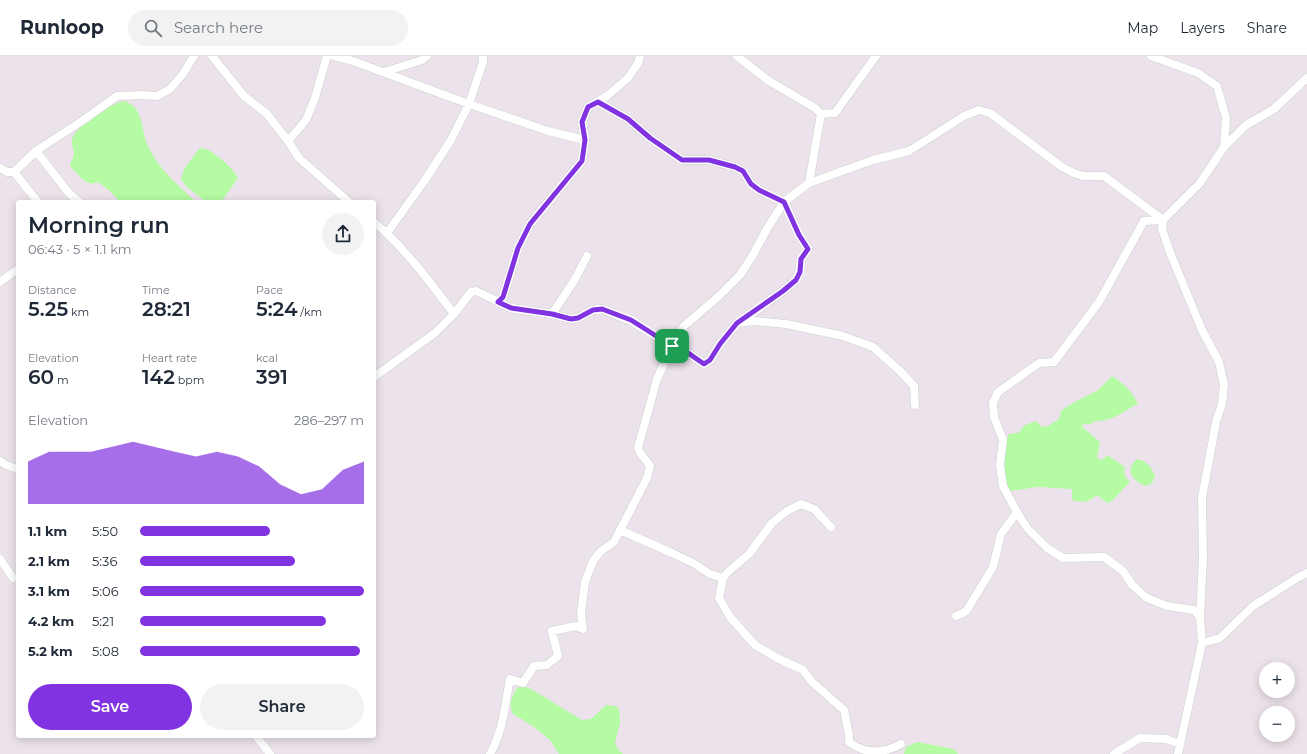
<!DOCTYPE html>
<html lang="en">
<head>
<meta charset="utf-8">
<style>
	:root { --surface:#fff; --page:#f2f2f3; --text:#1f2937; --muted:#747a83; --line:#e0e1e3; --accent:#8133e1 }
	body { margin:0; font-family:Montserrat,sans-serif; background:var(--page); color:var(--text); height:100vh; display:flex; flex-direction:column; font-size:15px; white-space:nowrap }
	* { box-sizing:border-box; margin:0 }
	p { font-size:13px; color:var(--muted) }
	.icon { flex:none; width:22px; height:22px; fill:none; stroke:currentColor; stroke-width:2; stroke-linecap:round; stroke-linejoin:round }
	.map { position:relative; flex:1; overflow:hidden }
	.details { position:absolute; left:16px; top:144px; width:360px; height:538px; display:flex; flex-direction:column; background:var(--surface); border-radius:4px; box-shadow:0 2px 10px #0003 }
	.details>* { flex:none }
	.buttons { position:absolute; left:1259px; top:606px; display:grid; gap:8px }
	.buttons a { display:grid; place-items:center; width:36px; height:36px; border-radius:50%; background:var(--surface); box-shadow:0 2px 10px #0003; font-size:20px }
	.pin { position:absolute; display:grid; place-items:center; width:34px; height:34px; color:#fff; margin:-17px; border-radius:8px; box-shadow:0 2px 6px #0006 }
	.round { display:grid; place-items:center; flex:none; width:42px; height:42px; border-radius:21px; background:var(--page) }
	.headline { display:flex; align-items:center; justify-content:space-between; height:68px; padding:0 12px }
	h1 { font-size:22px; font-weight:600; line-height:30px }
	.stats { display:grid; grid-template-columns:repeat(3,1fr); gap:6px; height:68px; padding:4px 12px }
	.stats div { display:grid; align-content:center }
	.stats b { font-size:20px; font-weight:600 }
	.stats small { font-size:11px; font-weight:400 }
	.stats p { font-size:11px }
	.chart { height:112px; padding:8px 12px }
	.chart p { display:flex; justify-content:space-between }
	.chart svg { width:100%; height:72px; margin-top:4px; fill:var(--accent); opacity:.7 }
	.action { display:flex; gap:8px; margin-top:auto; padding:8px 12px }
	.action a { flex:1; height:46px; border-radius:24px; background:var(--accent); color:#fff; font-size:16px; font-weight:600; line-height:46px; text-align:center }
	.action a+a { background:var(--page); color:var(--text) }
	ul { padding:0 12px; list-style:none; font-size:13px }
	li { display:grid; grid-template-columns:64px 48px 1fr; align-items:center; height:30px }
	li i { height:10px; border-radius:5px; background:var(--accent) }
	header { display:flex; align-items:center; gap:24px; box-sizing:border-box; height:56px; padding:0 20px; background:var(--surface); border-bottom:1px solid var(--line) }
	header strong { font-size:19px }
	nav { display:flex; gap:22px; margin-inline-start:auto; font-size:14px }
	.search { width:280px; height:36px; background:var(--page); display:flex; align-items:center; gap:10px; box-sizing:border-box; padding:0 14px; border-radius:22px; color:var(--muted); font-size:15px }
	.map>svg:first-child { display:block }
	.water { fill:#b4fba3 }
	.lines { fill:none; stroke-linecap:round; stroke-linejoin:round }
	.minor-casing { stroke:#cad1cb; stroke-width:9 }
	.minor { stroke:#fff; stroke-width:8 }
	.route-casing { stroke:#fff; stroke-width:8 }
	.route { stroke:#8133e1; stroke-width:5 }
</style>
</head>
<body>
<header>
<strong>Runloop</strong>
<div class="search"><svg class="icon" aria-label="search" viewBox="0 0 24 24"><circle cx="10" cy="10" r="6"/><path d="M15 15l6 6"/></svg>Search here</div>
<nav><a>Map</a><a>Layers</a><a>Share</a></nav>
</header>
<div class="map">
<svg width="1307" height="698" viewBox="0 0 1307 698">
	<rect width="100%" height="100%" fill="#ece2eb"/>
	<path class="water" d="M 124,45 C 145,52 140,73 148,90 C 158,113 178,129 196,146 L 119,146 C 115,138 104,130 97,126 L 91,128 L 83,124 L 70,110 C 70,106 74,102 74,98 C 74,93 71,89 72,83 C 76,70 112,47 124,45 Z
		M 203,92 C 214,95 233,112 238,122 L 221,146 L 206,146 L 186,130 L 181,123 L 184,113 L 199,93 Z
		M 1112,320 C 1123,327 1133,336 1138,348 C 1121,356 1115,365 1095,365 L 1091,368 L 1085,368 L 1081,370 L 1100,386 L 1097,402 L 1102,404 L 1107,399 L 1125,411 C 1123,418 1125,421 1130,426 L 1113,444 L 1107,447 L 1097,439 C 1087,447 1083,447 1072,444 L 1072,433 L 1038,431 L 1010,435 L 1007,432 C 1004,414 1001,396 1009,378 L 1018,377 L 1025,369 L 1036,365 L 1042,371 L 1048,370 L 1059,363 L 1061,355 L 1071,348 L 1098,334 Z
		M 1137,403 C 1146,404 1152,412 1155,420 L 1152,427 L 1146,430 C 1133,425 1124,415 1137,403 Z
		M 522,630 L 531,633 L 582,664 L 591,663 L 606,649 L 615,650 L 619,652 L 620,667 L 615,687 L 619,695 L 623,698 L 559,698 L 550,684 L 534,671 L 512,657 C 509,647 512,640 517,632 Z
		M 917,686 L 954,693 L 958,698 L 904,698 L 906,691 Z"/>
	<g class="lines">
		<defs>
			<path id="minor" d="M 212,0 L 244,40 L 267,58 L 288,85 L 299,102 L 349,146
				M 334,0 L 350,4 L 469,48 L 451,84 L 423,127 L 387,177
				M 483,0 L 483,6 L 469,48 L 548,75 L 585,84
				M 737,0 L 769,25 L 815,52 L 821,58 L 835,57 L 876,0
				M 1151,0 L 1198,17 L 1217,30 L 1226,62 L 1224,91
				M 384,16 L 422,4 L 427,0
				M 598,46 L 628,63 L 650,82 L 682,104 L 709,104 L 735,111 L 743,115 L 751,128 L 759,134 L 784,146 L 799,179 L 808,193 L 801,203 L 799,216 L 796,224 L 783,235 L 740,266
				M 288,85 L 306,64 L 315,42 L 327,0
				M 36,95 L 68,136 L 79,146
				M 0,112 L 7,116 L 14,116 L 36,95 L 82,65 L 117,40 L 142,39 L 157,40 L 170,33 L 183,18 L 194,0
				M 14,116 L 38,146
				M 809,127 L 821,58
				M 1163,164 L 1144,165 L 1099,246 L 1054,306 L 1039,307 L 998,336 L 993,347 L 994,361 L 1003,384 L 1000,409 L 1003,430 L 1017,456 L 1027,472 L 1047,492 L 1063,502 L 1104,501 L 1123,515 L 1132,529 L 1147,542 L 1167,550 L 1194,554 L 1200,561
				M 374,166 C 405,192 430,226 454,258 L 435,277 L 374,321
				M 0,226 L 18,213
				M 498,246 L 503,241 L 518,192 L 530,168 L 582,105 L 585,84 L 582,66 L 588,51 L 607,40 L 628,22 L 638,7 L 640,0
				M 454,258 L 471,236 L 476,235 L 511,252 L 552,258 L 571,263 L 578,262 L 593,254 L 602,253 L 631,265 L 672,290 L 681,292 L 704,308 L 710,304 L 720,288 L 737,267 L 753,265 L 786,268 L 843,280 L 873,291 L 900,315 L 914,330 L 915,349
				M 552,258 L 574,225 L 587,200
				M 0,405 L 6,409 L 18,413
				M 831,471 L 814,453 L 801,448 L 787,455 L 772,467 L 749,498 L 729,515 L 723,522 L 719,542 L 730,561 L 755,589 L 777,602 L 803,614 L 812,626 L 844,654 L 849,679 L 849,686 C 864,698 884,698 901,688
				M 620,474 L 672,497 L 693,507 L 710,518 L 723,522
				M 0,503 L 13,522
				M 956,560 L 963,557 L 967,554 L 993,511 L 1001,478 L 1017,456
				M 1202,587 L 1220,582 L 1253,550 L 1297,522 L 1307,517
				M 256,680 L 270,698
				M 490,698 C 503,676 505,648 510,623 L 523,627 L 534,610 L 547,609 L 558,600 L 552,575 L 576,570 L 583,573 L 581,557 L 585,526 L 593,505 L 601,495 L 614,486 L 647,422 L 650,410 C 646,403 640,399 638,392 L 657,323 L 672,290 L 684,270 L 719,240 L 740,219 L 753,199 L 768,171 L 784,146 L 809,127 L 873,104 L 909,95 L 964,60 L 979,54 L 990,57 L 1062,111 L 1074,117 L 1083,120 L 1104,120 L 1163,164
				M 1114,698 L 1140,682 L 1166,683 L 1180,688
				M 1178,698 L 1202,587 L 1200,561 L 1203,502 L 1202,442 L 1216,366 L 1222,348 L 1224,329 L 1219,306 L 1202,274 L 1171,199 L 1162,173 L 1163,164 L 1200,127 L 1224,91 L 1246,69 L 1274,53 L 1307,22"/>
		</defs>
		<use href="#minor" class="minor-casing"/>
		<use href="#minor" class="minor"/>
	</g>
	<g class="lines">
		<defs>
			<path id="route" d="M 598,46 L 628,63 L 650,82 L 682,104 L 709,104 L 735,111 L 743,115 L 751,128 L 759,134 L 784,146 L 799,179 L 808,193 L 801,203 L 800,216 L 796,224 L 783,235 L 737,267 L 720,288 L 710,304 L 704,308 L 681,292 L 672,290 L 631,264 L 602,253 L 593,254 L 578,262 L 571,263 L 552,258 L 511,252 L 498,246 L 503,241 L 518,192 L 530,168 L 582,105 L 585,84 L 582,66 L 588,51 Z"/>
		</defs>
		<use href="#route" class="route-casing"/>
		<use href="#route" class="route"/>
	</g>
</svg>
<div class="buttons">
<a>+</a>
<a>−</a>
</div>
<div class="pin" style="left:672px;top:290px;background:#1e9e55"><svg class="icon" aria-label="arrive" viewBox="0 0 24 24"><path d="M6 21V4h12l-3 4 3 4H6"/></svg></div>
<section class="details">
<div class="headline"><div><h1>Morning run</h1><p>06:43 · 5 × 1.1 km</p></div><a class="round"><svg class="icon" aria-label="share" viewBox="0 0 24 24"><path d="M12 15V3M7 8l5-5 5 5M5 13v7h14v-7"/></svg></a></div>
<div class="stats">
<div><p>Distance</p><b>5.25<small> km</small></b></div>
<div><p>Time</p><b>28:21</b></div>
<div><p>Pace</p><b>5:24<small> /km</small></b></div>
</div>
<div class="stats">
<div><p>Elevation</p><b>60<small> m</small></b></div>
<div><p>Heart rate</p><b>142<small> bpm</small></b></div>
<div><p>kcal</p><b>391</b></div>
</div>
<div class="chart"><p><span>Elevation</span>286–297 m</p>
<svg viewBox="0 0 160 44" preserveAspectRatio="none"><path d="M0 44V18L10 12L20 12L30 12L40 9L50 6L60 9L70 12L80 15L90 12L100 15L110 21L120 32L130 38L140 35L150 23L160 18V44z"/></svg>
</div>
<ul>
<li><b>1.1 km</b>5:50<i style="width:58%"></i></li>
<li><b>2.1 km</b>5:36<i style="width:69%"></i></li>
<li><b>3.1 km</b>5:06<i style="width:100%"></i></li>
<li><b>4.2 km</b>5:21<i style="width:83%"></i></li>
<li><b>5.2 km</b>5:08<i style="width:98%"></i></li>
</ul>
<div class="action"><a>Save</a><a>Share</a></div>
</section>
</div>
</body>
</html>
